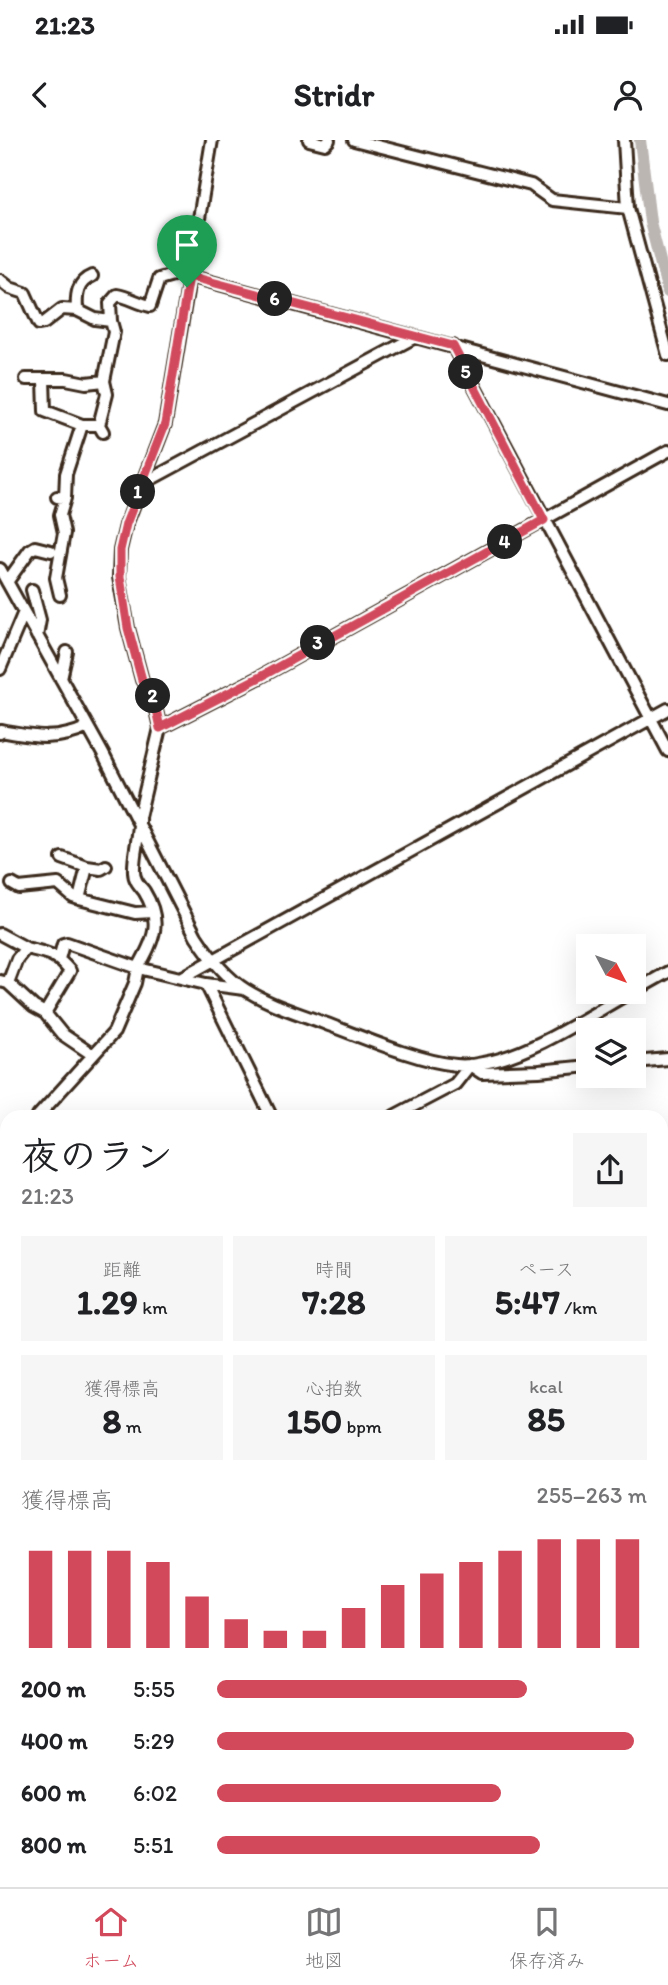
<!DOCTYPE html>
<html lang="ja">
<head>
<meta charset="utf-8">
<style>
	:root { --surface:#fff; --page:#f6f6f6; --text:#202124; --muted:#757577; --line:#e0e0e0; --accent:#d1495b }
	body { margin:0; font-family:Itim,"Klee One",sans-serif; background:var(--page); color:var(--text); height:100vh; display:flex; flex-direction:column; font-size:26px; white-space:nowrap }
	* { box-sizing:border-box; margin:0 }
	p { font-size:23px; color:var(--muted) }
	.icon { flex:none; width:38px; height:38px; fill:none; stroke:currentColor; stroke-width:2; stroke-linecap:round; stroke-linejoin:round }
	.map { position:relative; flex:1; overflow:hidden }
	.drawer { position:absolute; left:0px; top:970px; width:668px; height:779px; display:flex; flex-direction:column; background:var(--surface); border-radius:21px 21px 0 0; box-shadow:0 7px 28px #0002 }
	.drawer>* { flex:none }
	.needle { width:46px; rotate:131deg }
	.buttons { position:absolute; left:576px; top:794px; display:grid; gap:14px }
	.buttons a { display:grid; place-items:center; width:70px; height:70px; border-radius:0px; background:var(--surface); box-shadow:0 7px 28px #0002; font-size:35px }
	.pin { position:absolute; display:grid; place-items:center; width:60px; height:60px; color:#fff; margin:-72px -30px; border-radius:50% 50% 50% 0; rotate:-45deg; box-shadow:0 0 7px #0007 }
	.pin .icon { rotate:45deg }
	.km { position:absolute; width:35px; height:35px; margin:-18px; border-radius:50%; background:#222; color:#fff; font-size:19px; line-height:35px; text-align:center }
	.round { display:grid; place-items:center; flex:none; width:74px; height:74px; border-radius:0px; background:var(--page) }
	.summary { display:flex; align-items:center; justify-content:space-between; height:119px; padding:0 21px }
	h1 { font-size:38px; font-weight:700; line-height:52px }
	.figures { display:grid; grid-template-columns:repeat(3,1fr); gap:10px; height:119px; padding:7px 21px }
	.figures div { display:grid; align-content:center; border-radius:0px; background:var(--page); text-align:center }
	.figures b { font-size:35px; font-weight:700 }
	.figures small { font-size:19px; font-weight:400 }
	.figures p { font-size:19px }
	.chart { height:196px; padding:14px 21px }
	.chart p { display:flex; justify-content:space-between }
	.chart svg { width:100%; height:126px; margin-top:7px; stroke:var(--accent); stroke-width:6 }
	ul { padding:0 21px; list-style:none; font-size:23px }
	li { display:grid; grid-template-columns:112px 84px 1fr; align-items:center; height:52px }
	li i { height:18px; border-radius:9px; background:var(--accent) }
	.status { display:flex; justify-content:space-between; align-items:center; height:49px; padding:0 35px; background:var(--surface); direction:ltr }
	.status svg { height:19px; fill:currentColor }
	header { display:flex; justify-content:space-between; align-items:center; height:91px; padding:0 21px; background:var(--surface); font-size:32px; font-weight:700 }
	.tabs { display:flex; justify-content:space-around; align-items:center; height:98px; border-top:2px solid var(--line); background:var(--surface); font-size:19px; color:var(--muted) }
	.tabs a { display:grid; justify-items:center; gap:4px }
	.tabs .active { color:var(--accent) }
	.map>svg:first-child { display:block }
	.green { fill:#e2e0de; stroke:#8e857e; stroke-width:2 }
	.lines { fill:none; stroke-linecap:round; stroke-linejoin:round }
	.river { stroke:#bcb6b3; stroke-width:12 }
	.minor-casing { stroke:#3b2a1e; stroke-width:16 }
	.major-casing { stroke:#3b2a1e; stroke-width:19 }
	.minor { stroke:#fff; stroke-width:10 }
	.major { stroke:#fff; stroke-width:14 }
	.route-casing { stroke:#fff; stroke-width:14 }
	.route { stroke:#d1495b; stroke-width:9 }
</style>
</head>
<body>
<div class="status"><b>21:23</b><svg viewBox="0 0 49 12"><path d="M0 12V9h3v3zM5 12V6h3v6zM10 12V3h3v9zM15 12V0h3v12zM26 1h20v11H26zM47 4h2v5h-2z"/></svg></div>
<header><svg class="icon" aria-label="back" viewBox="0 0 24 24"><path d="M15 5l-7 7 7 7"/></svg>Stridr<svg class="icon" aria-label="person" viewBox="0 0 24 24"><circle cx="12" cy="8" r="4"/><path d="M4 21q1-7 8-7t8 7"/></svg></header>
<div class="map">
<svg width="668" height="1747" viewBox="0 0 668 1747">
	<rect width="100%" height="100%" fill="#fff"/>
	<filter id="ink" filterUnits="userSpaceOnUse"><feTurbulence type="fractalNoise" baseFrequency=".0143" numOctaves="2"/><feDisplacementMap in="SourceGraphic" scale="14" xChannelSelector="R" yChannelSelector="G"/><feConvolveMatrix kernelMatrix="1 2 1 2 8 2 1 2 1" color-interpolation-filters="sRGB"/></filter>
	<g filter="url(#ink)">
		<path class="green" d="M 7,1485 L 7,1629 L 0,1635 L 0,1493 Z
			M 7,1694 L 7,1741 L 47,1741 L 53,1747 L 0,1747 L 0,1697 Z"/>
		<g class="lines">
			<path class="river" d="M 640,0 L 650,82 L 668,152
				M 0,1163 L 7,1166
				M 662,1273 L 668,1264
				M 611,1741 L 612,1747"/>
			<defs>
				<path id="minor" d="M 309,0 L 325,4 L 329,0
					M 354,0 L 531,45 L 552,60 L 628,68
					M 624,0 L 628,68 L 668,215
					M 189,136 L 668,265
					M 0,140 L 10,148 L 25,153 L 39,184 L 44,183 L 62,169 L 77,170 L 95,179 L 111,181 L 110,163 L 117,155 C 128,157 138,163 150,166 L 159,139 L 190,130
					M 77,170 C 76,155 77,142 92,136
					M 453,206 L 668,611
					M 26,239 L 66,239 L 86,243 L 104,241
					M 44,239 L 45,271 L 82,285 L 99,285
					M 103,292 L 99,285 L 107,254 L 104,241 L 114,192 L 111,181
					M 153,338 L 415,197
					M 57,357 L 65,358 L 60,375 L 64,393 L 56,438 L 60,455
					M 65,358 L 66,334 L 82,285
					M 0,429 L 103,614 L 196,796 C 209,816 225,837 246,850 C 270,865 298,873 324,883 C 362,897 417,921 456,925 C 465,926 474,925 483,923 C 531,915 588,876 631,852
					M 7,442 L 30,410 L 35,407 L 51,411
					M 32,450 L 40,480 L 37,496
					M 0,529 L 24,472
					M 61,539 L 67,512
					M 160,588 L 260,537 L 668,311
					M 0,593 L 1,591 C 35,597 56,602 88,587
					M 62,718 L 87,727 L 79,759 L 135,773 L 153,772
					M 87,727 L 101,729 L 106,726
					M 12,744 L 19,748 L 58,744 L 73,757 L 79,759
					M 0,794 L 26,808 L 17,819 L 8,843
					M 26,808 C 47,813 55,813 70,831 L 45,873
					M 59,819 L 63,804 L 67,803 L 138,828 C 154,799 163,782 144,751 C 139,745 134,740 134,732 C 133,714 140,696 139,677 L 160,588 L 153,557 L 142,540 L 128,488 L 119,437 L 120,410 L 126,385 L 165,284 L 212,0
					M 183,837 L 668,569
					M 0,841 L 8,843 L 34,867 L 45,873 L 62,894 L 93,915
					M 206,844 L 271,976
					M 634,851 L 668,832
					M 634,922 L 668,919
					M 38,976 L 114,892 L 135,843 L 138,828 L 206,844 L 244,849
					M 394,976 L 455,944 L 470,925 L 482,933 L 539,931 L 588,926
					M 0,1082 L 7,1063
					M 662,1097 L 668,1094
					M 0,1130 L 7,1141
					M 0,1270 L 7,1275
					M 0,1354 L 7,1355
					M 0,1424 L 7,1430
					M 0,1442 L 7,1448
					M 662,1516 L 668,1499
					M 662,1548 L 668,1553
					M 662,1657 L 668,1658
					M 217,1741 L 217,1747
					M 523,1747 L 523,1741"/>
				<path id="major" d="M 662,1350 L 668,1339
					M 640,1741 L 641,1747"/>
			</defs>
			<use href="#minor" class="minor-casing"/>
			<use href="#major" class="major-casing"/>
			<use href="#minor" class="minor"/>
			<use href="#major" class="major"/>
		</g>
	</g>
	<g class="lines" filter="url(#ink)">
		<defs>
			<path id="route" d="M 189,136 L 453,206 L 544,380 L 260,537 L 160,588 L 153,556 L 142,540 L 128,488 L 120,437 L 120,410 L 126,384 L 165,284 Z"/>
		</defs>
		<use href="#route" class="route-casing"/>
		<use href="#route" class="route"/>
	</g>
</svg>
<div class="buttons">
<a><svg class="needle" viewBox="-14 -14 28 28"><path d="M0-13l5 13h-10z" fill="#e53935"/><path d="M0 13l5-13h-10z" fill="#757577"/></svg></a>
<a><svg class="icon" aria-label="layers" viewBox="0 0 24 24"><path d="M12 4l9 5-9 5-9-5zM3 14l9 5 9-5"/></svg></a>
</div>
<div class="pin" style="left:187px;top:147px;background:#1e9e55"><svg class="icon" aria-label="arrive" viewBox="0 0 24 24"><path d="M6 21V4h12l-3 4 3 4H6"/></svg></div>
<b class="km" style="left:138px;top:352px">1</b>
<b class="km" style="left:153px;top:556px">2</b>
<b class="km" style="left:318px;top:503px">3</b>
<b class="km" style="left:505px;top:402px">4</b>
<b class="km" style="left:466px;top:232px">5</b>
<b class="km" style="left:275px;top:159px">6</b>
<section class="drawer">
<div class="summary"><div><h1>夜のラン</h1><p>21:23</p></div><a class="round"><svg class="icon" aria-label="share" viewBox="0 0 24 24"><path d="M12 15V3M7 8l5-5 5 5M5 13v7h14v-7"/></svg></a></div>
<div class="figures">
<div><p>距離</p><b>1.29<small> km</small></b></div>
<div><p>時間</p><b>7:28</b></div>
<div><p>ペース</p><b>5:47<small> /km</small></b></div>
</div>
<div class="figures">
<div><p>獲得標高</p><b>8<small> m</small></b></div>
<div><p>心拍数</p><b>150<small> bpm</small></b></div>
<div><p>kcal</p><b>85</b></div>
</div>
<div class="chart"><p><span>獲得標高</span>255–263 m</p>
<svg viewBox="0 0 160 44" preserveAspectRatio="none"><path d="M5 44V10M15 44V10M25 44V10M35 44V14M45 44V26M55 44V34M65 44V38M75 44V38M85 44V30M95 44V22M105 44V18M115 44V14M125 44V10M135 44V6M145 44V6M155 44V6"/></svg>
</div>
<ul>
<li><b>200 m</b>5:55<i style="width:72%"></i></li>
<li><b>400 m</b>5:29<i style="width:97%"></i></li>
<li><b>600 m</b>6:02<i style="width:66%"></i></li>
<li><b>800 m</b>5:51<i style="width:75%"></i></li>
</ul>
</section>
</div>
<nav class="tabs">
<a class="active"><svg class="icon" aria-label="home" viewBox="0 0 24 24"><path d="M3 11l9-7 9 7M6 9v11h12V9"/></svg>ホーム</a>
<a><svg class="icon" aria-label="map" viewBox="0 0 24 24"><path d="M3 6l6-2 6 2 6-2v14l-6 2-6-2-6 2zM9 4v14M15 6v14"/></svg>地図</a>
<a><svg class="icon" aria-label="saved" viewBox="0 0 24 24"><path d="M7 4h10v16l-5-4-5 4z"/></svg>保存済み</a>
</nav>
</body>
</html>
